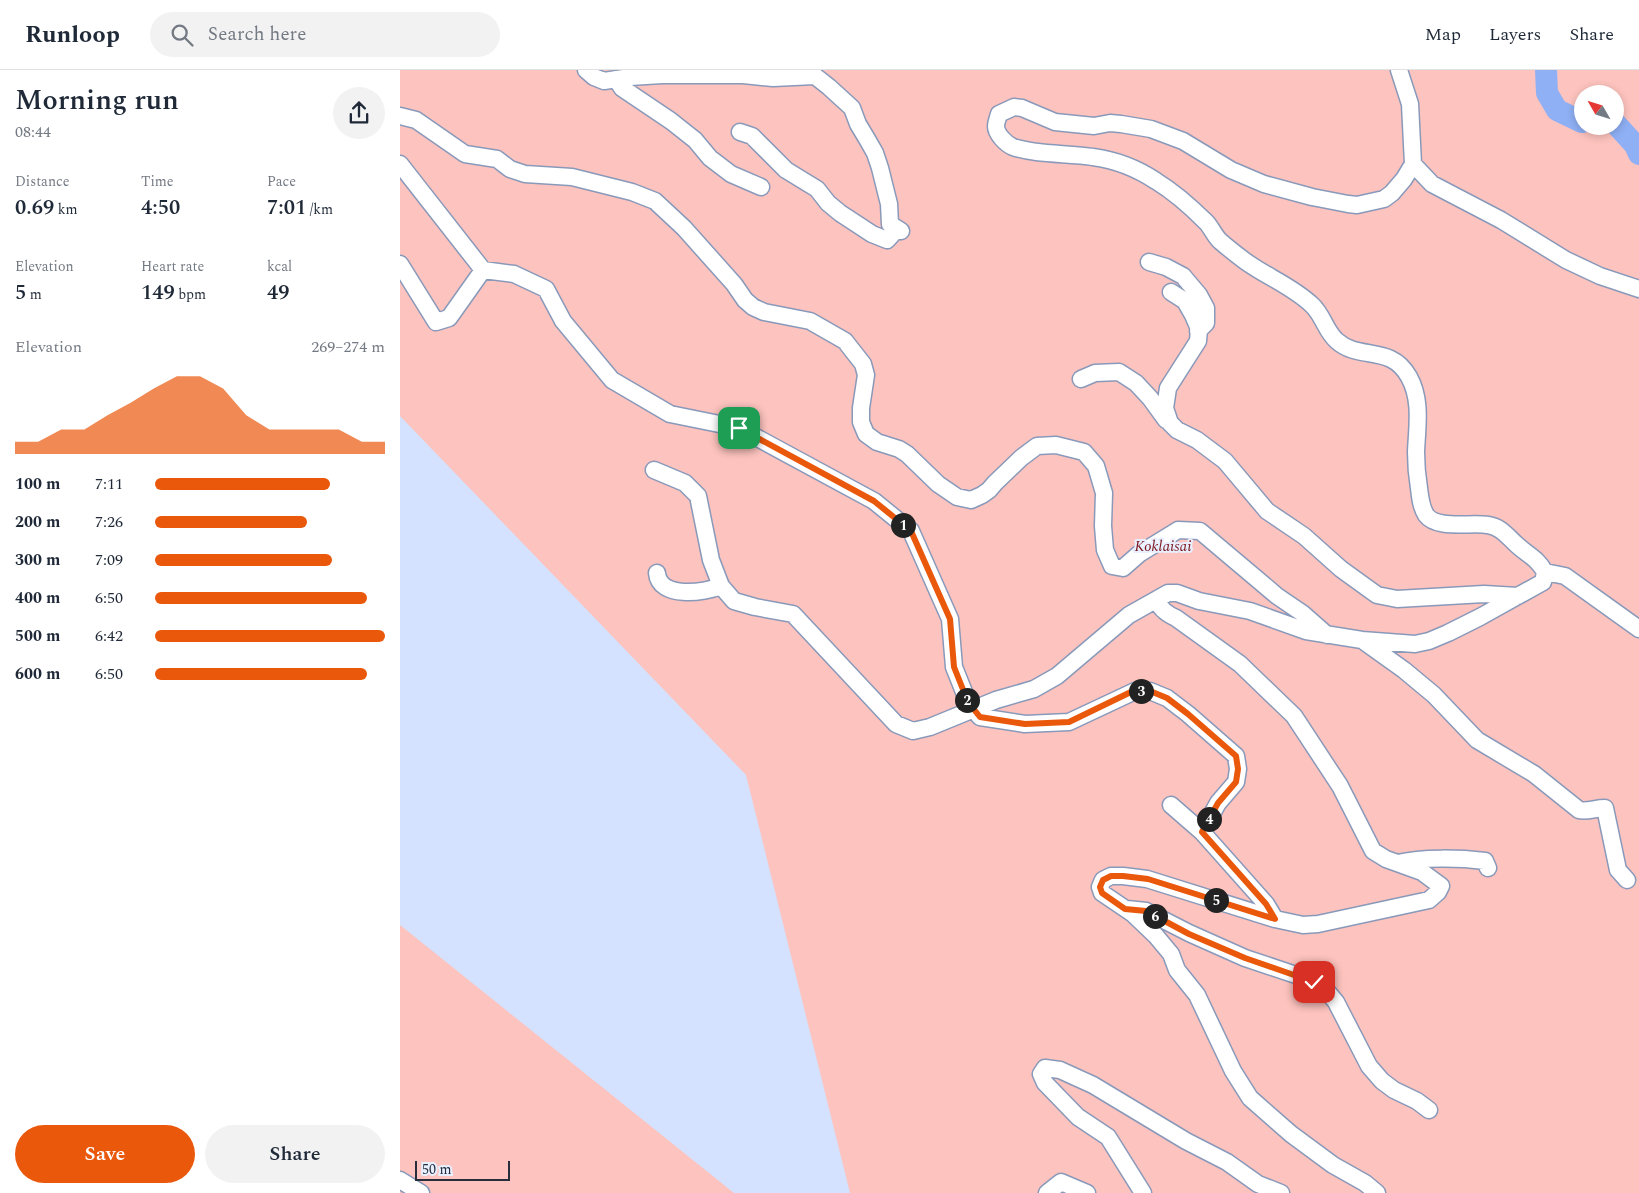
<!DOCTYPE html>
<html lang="en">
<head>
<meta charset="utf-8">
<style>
	:root { --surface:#fff; --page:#f2f2f3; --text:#1f2937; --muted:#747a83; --line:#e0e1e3; --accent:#ea580c }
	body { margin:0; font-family:Spectral,serif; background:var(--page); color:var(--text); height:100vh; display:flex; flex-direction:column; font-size:19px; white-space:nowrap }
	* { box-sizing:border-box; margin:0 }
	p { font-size:16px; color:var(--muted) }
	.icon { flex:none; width:28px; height:28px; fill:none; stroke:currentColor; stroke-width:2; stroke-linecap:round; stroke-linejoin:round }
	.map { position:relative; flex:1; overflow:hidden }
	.sheet { display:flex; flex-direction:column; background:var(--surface); width:400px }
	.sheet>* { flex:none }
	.needle { width:32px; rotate:309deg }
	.tools { position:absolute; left:1174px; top:15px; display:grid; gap:10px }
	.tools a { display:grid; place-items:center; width:50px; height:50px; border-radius:50%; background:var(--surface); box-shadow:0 2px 8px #0003; font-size:25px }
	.scale { position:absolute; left:15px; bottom:12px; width:95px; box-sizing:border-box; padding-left:5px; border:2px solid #272d3a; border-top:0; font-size:14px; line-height:18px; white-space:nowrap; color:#272d3a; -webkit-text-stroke:4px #e8effe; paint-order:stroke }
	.pin { position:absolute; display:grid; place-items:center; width:42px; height:42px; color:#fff; margin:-21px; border-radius:10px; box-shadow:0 2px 8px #0006 }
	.km { position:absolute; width:25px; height:25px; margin:-12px; border-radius:50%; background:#222; color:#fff; font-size:14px; line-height:25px; text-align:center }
	.round { display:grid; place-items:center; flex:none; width:52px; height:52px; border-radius:26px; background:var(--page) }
	.headline { display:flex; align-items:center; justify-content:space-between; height:85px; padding:0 15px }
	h1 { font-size:28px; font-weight:600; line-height:38px }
	.stats { display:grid; grid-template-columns:repeat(3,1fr); gap:8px; height:85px; padding:5px 15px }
	.stats div { display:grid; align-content:center }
	.stats b { font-size:21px; font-weight:600 }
	.stats small { font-size:14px; font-weight:400 }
	.stats p { font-size:14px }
	.chart { height:140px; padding:10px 15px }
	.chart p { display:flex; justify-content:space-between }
	.chart svg { width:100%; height:90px; margin-top:5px; fill:var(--accent); opacity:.7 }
	.cta { display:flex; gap:10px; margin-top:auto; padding:10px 15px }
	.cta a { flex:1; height:58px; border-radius:30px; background:var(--accent); color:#fff; font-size:20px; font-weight:600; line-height:58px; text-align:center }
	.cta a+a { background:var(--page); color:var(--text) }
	ul { padding:0 15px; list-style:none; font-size:16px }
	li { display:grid; grid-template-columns:80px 60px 1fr; align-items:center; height:38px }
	li i { height:12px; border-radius:6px; background:var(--accent) }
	header { display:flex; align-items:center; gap:30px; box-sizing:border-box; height:70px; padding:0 25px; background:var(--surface); border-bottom:1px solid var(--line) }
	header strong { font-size:24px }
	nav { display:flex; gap:28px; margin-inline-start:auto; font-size:18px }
	.search { width:350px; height:45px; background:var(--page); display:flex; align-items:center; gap:12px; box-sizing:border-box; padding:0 18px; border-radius:28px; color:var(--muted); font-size:19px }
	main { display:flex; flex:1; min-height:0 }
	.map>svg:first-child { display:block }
	.green { fill:#fdc3be; fill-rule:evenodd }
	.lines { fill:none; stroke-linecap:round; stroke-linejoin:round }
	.river { stroke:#8fb0f5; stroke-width:22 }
	.minor-casing { stroke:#8999ba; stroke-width:19 }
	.minor { stroke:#fff; stroke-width:16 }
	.route-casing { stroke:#fff; stroke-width:10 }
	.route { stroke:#ea580c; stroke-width:6 }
	.labels { text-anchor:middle; stroke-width:4; stroke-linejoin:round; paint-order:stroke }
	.park-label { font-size:15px; font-style:italic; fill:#7b151a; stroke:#e8effe }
</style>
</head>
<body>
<header>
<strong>Runloop</strong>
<div class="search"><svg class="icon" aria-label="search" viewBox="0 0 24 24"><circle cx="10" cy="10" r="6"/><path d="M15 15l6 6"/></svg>Search here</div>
<nav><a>Map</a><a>Layers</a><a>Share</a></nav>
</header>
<main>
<section class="sheet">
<div class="headline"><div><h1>Morning run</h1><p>08:44</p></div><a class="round"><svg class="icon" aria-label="share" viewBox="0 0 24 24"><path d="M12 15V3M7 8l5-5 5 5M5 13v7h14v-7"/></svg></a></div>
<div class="stats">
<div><p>Distance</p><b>0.69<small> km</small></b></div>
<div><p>Time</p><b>4:50</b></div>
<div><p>Pace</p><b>7:01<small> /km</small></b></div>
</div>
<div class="stats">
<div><p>Elevation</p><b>5<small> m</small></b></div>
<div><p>Heart rate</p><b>149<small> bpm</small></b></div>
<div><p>kcal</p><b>49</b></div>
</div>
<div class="chart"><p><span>Elevation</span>269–274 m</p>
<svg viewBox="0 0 160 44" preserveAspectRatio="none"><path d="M0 44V38L10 38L20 32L30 32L40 25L50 19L60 12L70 6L80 6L90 12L100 25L110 32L120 32L130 32L140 32L150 38L160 38V44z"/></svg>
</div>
<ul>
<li><b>100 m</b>7:11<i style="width:76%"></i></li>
<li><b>200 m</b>7:26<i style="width:66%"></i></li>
<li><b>300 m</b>7:09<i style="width:77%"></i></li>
<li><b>400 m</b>6:50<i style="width:92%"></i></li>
<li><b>500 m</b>6:42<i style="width:100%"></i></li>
<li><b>600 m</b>6:50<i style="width:92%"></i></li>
</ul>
<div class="cta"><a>Save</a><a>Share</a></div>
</section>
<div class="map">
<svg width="1239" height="1123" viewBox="0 0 1239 1123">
	<rect width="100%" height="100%" fill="#d4e2ff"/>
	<path class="green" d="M 0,0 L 1239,0 L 1239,1123 L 450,1123 L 346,705 L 0,346 ZM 1182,24 L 1215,24 L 1215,56 L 1182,56 Z
		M 0,855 L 334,1123 L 0,1123 Z"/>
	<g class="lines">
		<path class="river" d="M 1146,0 L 1147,23 L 1157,40 L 1182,52
			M 1215,53 L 1235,75 L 1239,84"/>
		<defs>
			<path id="minor" d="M 186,0 L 194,7 L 204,11 L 230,7 L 262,5 L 343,5 L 373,8 L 415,6 L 429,17 L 452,38 L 458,54 L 467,69 L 475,83 L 480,98 L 489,134 L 490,154 L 501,161
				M 999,0 L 1010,34 L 1013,94 L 1032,114 L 1101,150 L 1166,190 L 1200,206 L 1239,219
				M 216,9 L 222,18 L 271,51 L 295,70 L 310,88 L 331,104 L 361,117
				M 0,46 L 16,50 L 65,84 L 97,89 L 110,99 L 125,104 L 172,107 L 232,122 L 255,131 L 284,158 L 334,214 L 345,230 L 353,237 L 364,242 L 410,251 L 445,271 L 463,294 L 466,305 L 461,338 L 461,352 L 466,364 L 477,372 L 499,379 L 507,384 L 538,414 L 557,427 L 571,430 L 582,425 L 589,420 L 595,413 L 621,388 L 637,376 L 656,375 L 684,382 L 696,396 L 704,423 L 703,456 L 705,480 L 712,496 L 723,498 L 739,484 L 778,460 L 800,461 L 877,526 L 902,543 L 927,565
				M 340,62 L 352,66 L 386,100 L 417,119 L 428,133 L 440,143 L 472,164 L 487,170 L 497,159
				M 0,94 L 83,200 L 114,204 L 146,219 L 163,251 L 212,310 L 270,344 L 339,358 L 474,431 L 511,461 L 550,549 L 554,597 L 568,632 L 580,647 L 625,654 L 669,652 L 735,621 L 750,621 L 767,628 L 788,644 L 836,686 L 838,699 L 836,712 L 818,733 L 802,762
				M 749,192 L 766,197 L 783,206 L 799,225 L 806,238 L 806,253 L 798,261
				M 0,194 L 36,252 L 49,248 L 83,200
				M 771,222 L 785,231 L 793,245 L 799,259 L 798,271 L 768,318 L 765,338 L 770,353 L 777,360 L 797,370 L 825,391 L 867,441 L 904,466 L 941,499 L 977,525 L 997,529 L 1084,524 L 1118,526
				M 681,309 L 695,303 L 719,302 L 736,313 L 750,328 L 766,350
				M 254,400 L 285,413 L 298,426 L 311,490 L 321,516 L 334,531 L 355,537 L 393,544 L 496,654 L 513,661 L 530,657 L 596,630 L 634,619 L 657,606 L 729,545 L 768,523 L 777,523 L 799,531 L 850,541 L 906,561 L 962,570 L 1015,574 L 1029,571 L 1048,563 L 1080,547 L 1143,512 L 1145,502 C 1136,487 1129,486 1117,475 C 1107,466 1101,457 1088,455 C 1071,452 1037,460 1026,445 C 1021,437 1020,427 1019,418 C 1017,406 1016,394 1016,382 C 1017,357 1022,330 1009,307 C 991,274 959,291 937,271 C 926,262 923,245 912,235 C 892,216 867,207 845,191 C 837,185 828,178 820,171 C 814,165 811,157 806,152 C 791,137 774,122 756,111 C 738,99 715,90 693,87 C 669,83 636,85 613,77 C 606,74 596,64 596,56 C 596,52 598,48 599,44 L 614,37 L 622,38 L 655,52 L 694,56 L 710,53 L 721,54 L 751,59 L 783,71 L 831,100 L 864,114 L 912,127 L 948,134 L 957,135 L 984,129 L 992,123 L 1004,109 L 1013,94
				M 1145,502 L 1165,506 L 1239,559
				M 257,503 C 259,529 304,523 321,516
				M 757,529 C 759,539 767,544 776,548 L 840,594 L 894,646 L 940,716 L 973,781 L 986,789 L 1022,802 L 1041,816 L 1038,822 L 1029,830 L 918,854 L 903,855 L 875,849 L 747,809 L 723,806 L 711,806 L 703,810 L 700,817 L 702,823 L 733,844 L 756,866 L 771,884 L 777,900 L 797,925 L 833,1001 L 850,1028 L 891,1064 L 933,1095 L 965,1113 L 977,1123
				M 962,570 L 1004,600 L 1034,625 L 1077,670 L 1134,704 L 1179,740 C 1187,742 1196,738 1205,738 L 1218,800 L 1227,810
				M 771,735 L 802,762 L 866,834 L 875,849
				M 998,793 C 1022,787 1060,788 1085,791 L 1088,798
				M 727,839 L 746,841 L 789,863 L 845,888 L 899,906 L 926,920 L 936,932 L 969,996 L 982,1011 L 994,1020 L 1017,1031 L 1029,1040
				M 0,1110 L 21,1123
				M 647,1123 L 661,1112 L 687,1123
				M 743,1123 L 708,1067 L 678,1047 L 645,1013 L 641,1004 L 645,998 L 660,1000 L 693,1015 L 786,1071 L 827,1092 L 858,1114 L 881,1123"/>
		</defs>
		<use href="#minor" class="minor-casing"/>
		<use href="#minor" class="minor"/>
	</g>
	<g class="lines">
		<defs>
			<path id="route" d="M 339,358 L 474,431 L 511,461 L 550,549 L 554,597 L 568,632 L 580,647 L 625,654 L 669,652 L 735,620 L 750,621 L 767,628 L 788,644 L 836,686 L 838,699 L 836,712 L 818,733 L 802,762 L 866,834 L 875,849 L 748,809 L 723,806 L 711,806 L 703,810 L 700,817 L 702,823 L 725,839 L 746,841 L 789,864 L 845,888 L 914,912"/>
		</defs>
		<use href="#route" class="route-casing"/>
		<use href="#route" class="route"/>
	</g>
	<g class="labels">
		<g class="park-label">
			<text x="763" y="481">Koklaisai</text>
		</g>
	</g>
</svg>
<div class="tools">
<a><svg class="needle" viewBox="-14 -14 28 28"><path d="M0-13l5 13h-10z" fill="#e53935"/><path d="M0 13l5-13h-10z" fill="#747a83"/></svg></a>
</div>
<div class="scale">50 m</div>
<div class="pin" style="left:339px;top:358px;background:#1e9e55"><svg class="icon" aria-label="arrive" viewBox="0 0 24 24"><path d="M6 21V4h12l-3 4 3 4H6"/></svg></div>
<div class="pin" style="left:914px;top:912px;background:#d93025"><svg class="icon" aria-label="check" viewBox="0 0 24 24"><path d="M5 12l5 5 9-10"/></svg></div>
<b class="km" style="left:503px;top:455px">1</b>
<b class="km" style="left:567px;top:630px">2</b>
<b class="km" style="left:741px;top:621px">3</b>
<b class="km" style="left:809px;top:749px">4</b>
<b class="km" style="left:816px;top:830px">5</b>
<b class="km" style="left:755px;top:846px">6</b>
</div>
</main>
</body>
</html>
